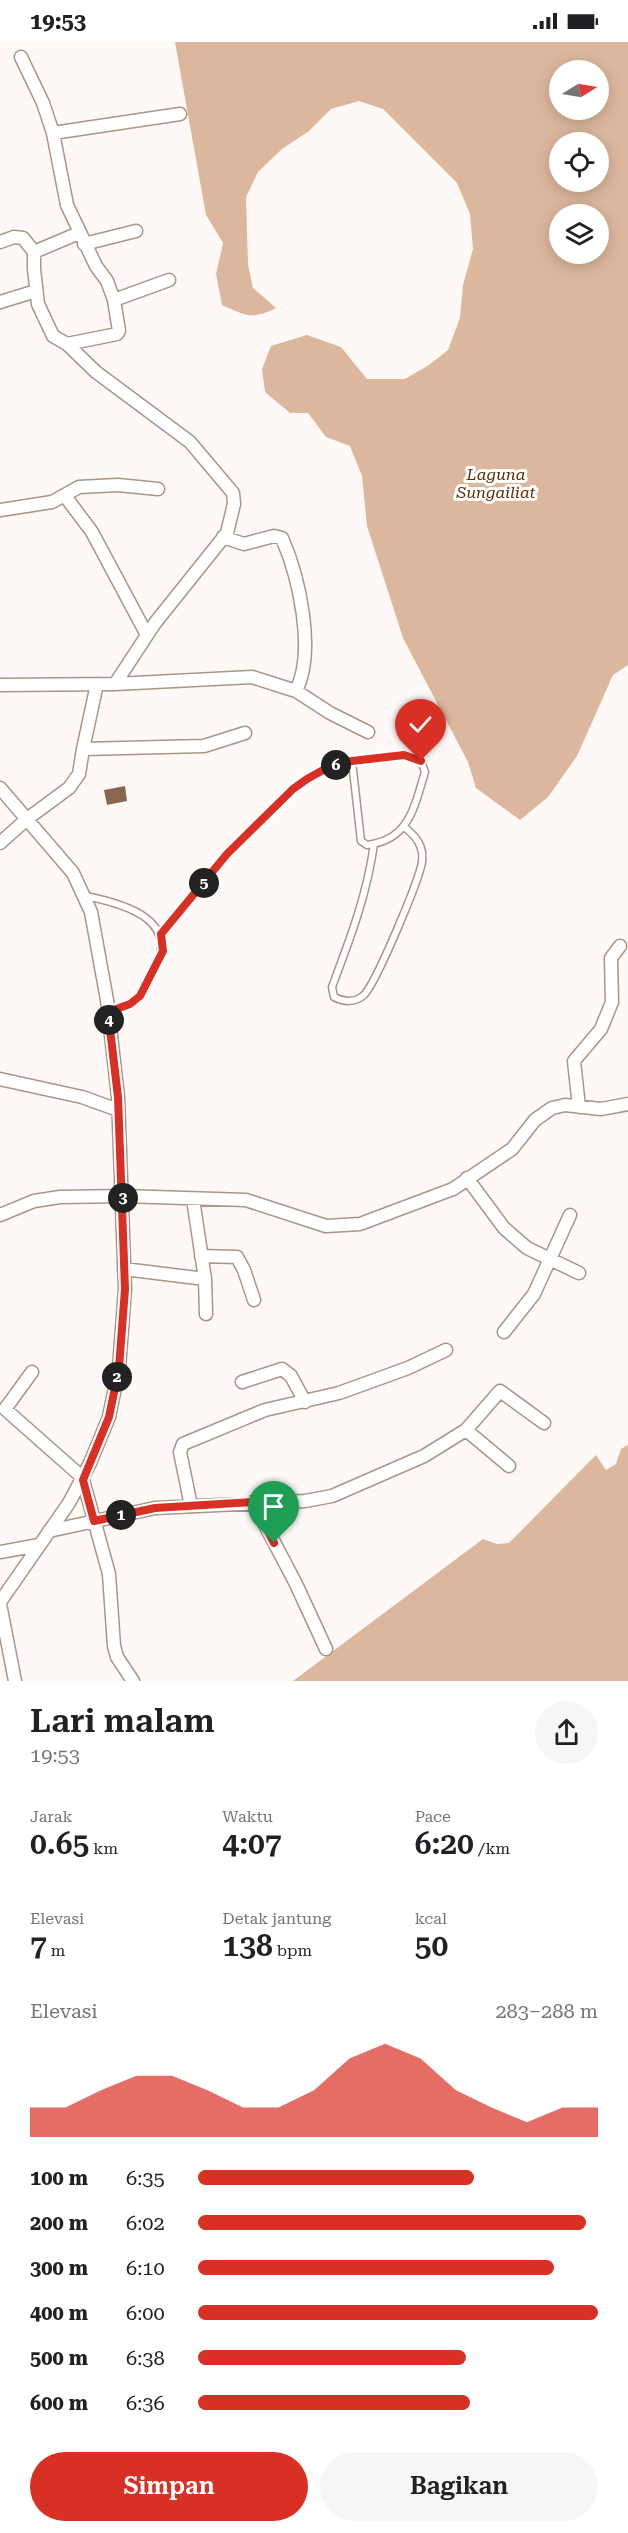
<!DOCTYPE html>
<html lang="id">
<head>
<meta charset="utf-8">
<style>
	:root { --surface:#fff; --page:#f6f6f6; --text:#202124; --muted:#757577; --accent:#d93025 }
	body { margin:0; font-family:"Roboto Serif",serif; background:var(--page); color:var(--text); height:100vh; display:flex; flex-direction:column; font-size:22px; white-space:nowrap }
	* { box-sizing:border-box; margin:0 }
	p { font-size:20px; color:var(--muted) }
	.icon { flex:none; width:33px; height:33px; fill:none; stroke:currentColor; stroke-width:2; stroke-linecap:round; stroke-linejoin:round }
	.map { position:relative; height:1639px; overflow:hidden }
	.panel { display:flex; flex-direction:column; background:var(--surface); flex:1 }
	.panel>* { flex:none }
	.needle { width:39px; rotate:79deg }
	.controls { position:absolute; left:549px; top:18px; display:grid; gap:12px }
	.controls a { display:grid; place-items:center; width:60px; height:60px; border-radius:50%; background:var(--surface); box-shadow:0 3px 15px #0003; font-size:30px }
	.pin { position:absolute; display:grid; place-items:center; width:51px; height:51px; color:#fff; margin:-62px -26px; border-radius:50% 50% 50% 0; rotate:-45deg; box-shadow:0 0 6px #0007 }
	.pin .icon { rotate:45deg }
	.km { position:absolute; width:30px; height:30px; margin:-15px; border-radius:50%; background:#222; color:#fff; font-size:16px; line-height:30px; text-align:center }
	.round { display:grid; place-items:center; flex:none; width:63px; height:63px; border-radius:32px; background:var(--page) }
	.summary { display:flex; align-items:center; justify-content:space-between; height:102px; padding:0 30px }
	h1 { font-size:33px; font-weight:600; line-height:45px }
	.stats { display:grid; grid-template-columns:repeat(3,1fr); gap:9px; height:102px; padding:6px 30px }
	.stats div { display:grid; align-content:center }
	.stats b { font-size:30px; font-weight:600 }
	.stats small { font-size:16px; font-weight:400 }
	.stats p { font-size:16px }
	.chart { height:168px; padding:12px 30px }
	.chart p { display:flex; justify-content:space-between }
	.chart svg { width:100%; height:108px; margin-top:6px; fill:var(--accent); opacity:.7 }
	.button { display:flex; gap:12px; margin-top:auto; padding:12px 30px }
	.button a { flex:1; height:69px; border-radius:36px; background:var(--accent); color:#fff; font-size:24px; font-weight:600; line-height:69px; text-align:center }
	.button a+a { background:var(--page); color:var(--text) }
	ul { padding:0 30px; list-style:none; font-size:20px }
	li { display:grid; grid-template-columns:96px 72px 1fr; align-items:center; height:45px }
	li i { height:15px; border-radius:8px; background:var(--accent) }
	.status { display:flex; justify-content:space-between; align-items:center; height:42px; padding:0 30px; background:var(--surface); direction:ltr }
	.status svg { height:16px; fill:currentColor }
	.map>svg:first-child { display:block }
	.water { fill:#dcb79d; fill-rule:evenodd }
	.building { fill:#89674f }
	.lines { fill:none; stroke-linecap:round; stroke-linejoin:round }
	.lane-casing { stroke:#aa9587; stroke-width:9 }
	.street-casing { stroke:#aa9587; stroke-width:15 }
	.lane { stroke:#fff; stroke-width:6 }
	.street { stroke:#fff; stroke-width:12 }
	.route-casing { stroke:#fff; stroke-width:12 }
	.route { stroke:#d93025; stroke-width:8 }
	.labels { text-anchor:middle; stroke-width:6; stroke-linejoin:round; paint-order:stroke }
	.water-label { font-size:16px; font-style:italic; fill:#5c2d00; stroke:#fff }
</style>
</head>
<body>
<div class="status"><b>19:53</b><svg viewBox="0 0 49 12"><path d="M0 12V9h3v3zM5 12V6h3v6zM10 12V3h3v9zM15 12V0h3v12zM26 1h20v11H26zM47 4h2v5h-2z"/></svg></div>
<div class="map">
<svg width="628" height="1639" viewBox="0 0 628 1639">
	<rect width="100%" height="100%" fill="#fef9f6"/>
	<path class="water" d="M 175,0 L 628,0 L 628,623 L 613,633 L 577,714 L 548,755 L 520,778 L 476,746 L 468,720 L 403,596 L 367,484 L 362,434 L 350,404 L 326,395 L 308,371 L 290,371 L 265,350 L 262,327 L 271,304 L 307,293 L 341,305 L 367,337 L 405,337 L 429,323 L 448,308 L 460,276 L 463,243 L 473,207 L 470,172 L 457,141 L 383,67 L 359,59 L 331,67 L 309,89 L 282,107 L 258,130 L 246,155 L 248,222 L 253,246 L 276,266 C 251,278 247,274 222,263 L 216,232 L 223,201 L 206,173 ZM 560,28 L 598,28 L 598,68 L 560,68 ZM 560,100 L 598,100 L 598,140 L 560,140 ZM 560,172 L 598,172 L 598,212 L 560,212 Z
		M 628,1403 L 628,1639 L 293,1639 L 483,1497 L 497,1502 L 509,1501 L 596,1413 L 606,1428 L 616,1422 L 621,1407 Z"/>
	<path class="building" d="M 125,744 L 127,759 L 107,763 L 104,748 Z"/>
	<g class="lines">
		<defs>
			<path id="lane" d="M 374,802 C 367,853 350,897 332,945 L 334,955 C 343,960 355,961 364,953 C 376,941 419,839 422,820 C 424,804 416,794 404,785
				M 85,854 C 127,862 184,879 152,933 C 138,957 134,961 108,970
				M 161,892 L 227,812 L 293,747 L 307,737 L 332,723 L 352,719 L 404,713 L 421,719 L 425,730 C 414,766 409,798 367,803 L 361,799 L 352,719"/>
			<path id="street" d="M 21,15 L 43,61 L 53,91 L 67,163 L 96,224 L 107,239 L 114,258 L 119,289 L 117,292 L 67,302
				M 53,91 L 180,72
				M 0,200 L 14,195 L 23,196 L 34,210 L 34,227 L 38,262 L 53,294 L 67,302 L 96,330 L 190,400 L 233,451 L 234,462 L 227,491 L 155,581 L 115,642
				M 84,202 L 136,189
				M 34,210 L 79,191
				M 114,258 L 169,238
				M 0,260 L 36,249
				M 65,454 L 92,490 L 147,593
				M 0,468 L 52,460 L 79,445 L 118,443 L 158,447
				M 0,643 L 115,642 L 252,635 L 296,649 C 316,609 299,535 282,496 L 274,494 L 244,502 L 223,495
				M 296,649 L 330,671 L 368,690
				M 83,707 L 97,642
				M 0,746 L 73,831 L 91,870 L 107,958 L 118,1055 L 125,1247 L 119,1326 L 109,1375 L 90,1421 L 69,1461 L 0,1560
				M 0,801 L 27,777 L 69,746 L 79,732 L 83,707 L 204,704 L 245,691
				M 0,1037 L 82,1055 L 118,1068
				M 579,1065 L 574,1019 L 601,987 L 612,960 L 611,916 L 620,904
				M 467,1136 L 504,1186 L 527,1206 L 579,1231
				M 193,1157 L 205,1237 L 206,1272
				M 0,1173 L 34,1159 L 60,1155 L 123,1154 L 246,1158 L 326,1184 L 360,1182 L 453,1147 L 512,1107 L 535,1078 L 552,1066 L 565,1063 L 601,1067 L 628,1062
				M 201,1214 L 237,1215 L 244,1228 L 254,1258
				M 124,1227 L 205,1237
				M 504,1290 L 534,1252 L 570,1173
				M 32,1330 L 5,1367 L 83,1436
				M 242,1340 L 282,1327 L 291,1334 L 305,1360
				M 466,1388 L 509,1424
				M 83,1438 L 109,1532 L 114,1604 L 117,1615 L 133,1639
				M 253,1460 L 296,1542 L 326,1607
				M 191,1464 L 180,1410 L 183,1402 L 265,1368 L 339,1351 L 408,1326 L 446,1308
				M 49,1489 L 155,1466 L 305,1459 L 332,1454 L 424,1414 L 466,1388 L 500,1349 L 544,1381
				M 0,1510 L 39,1503
				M 0,1562 L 15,1639"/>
		</defs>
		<use href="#lane" class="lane-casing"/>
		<use href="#street" class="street-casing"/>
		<use href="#lane" class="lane"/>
		<use href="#street" class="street"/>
	</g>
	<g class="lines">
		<defs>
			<path id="route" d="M 274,1501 L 253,1460 L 155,1466 L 94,1479 L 83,1438 L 109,1375 L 119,1326 L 125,1247 L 118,1055 L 108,970 L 130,962 L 140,954 L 163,909 L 161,892 L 227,812 L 293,747 L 307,737 L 332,723 L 352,719 L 404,713 L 421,719"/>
		</defs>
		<use href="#route" class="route-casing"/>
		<use href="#route" class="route"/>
	</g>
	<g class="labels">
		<g class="water-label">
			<text x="496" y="438">Laguna<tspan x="496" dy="18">Sungailiat</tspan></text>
		</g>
	</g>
</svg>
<div class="controls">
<a><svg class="needle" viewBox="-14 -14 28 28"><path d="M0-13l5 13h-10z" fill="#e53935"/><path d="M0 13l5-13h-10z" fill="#757577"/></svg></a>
<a><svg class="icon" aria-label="locate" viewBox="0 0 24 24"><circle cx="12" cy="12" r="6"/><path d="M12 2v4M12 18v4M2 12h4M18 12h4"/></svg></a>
<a><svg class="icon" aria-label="layers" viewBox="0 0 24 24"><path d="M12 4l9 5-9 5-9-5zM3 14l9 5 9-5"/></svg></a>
</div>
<div class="pin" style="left:274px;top:1501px;background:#1e9e55"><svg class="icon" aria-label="arrive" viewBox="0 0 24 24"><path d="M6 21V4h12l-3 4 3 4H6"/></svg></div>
<div class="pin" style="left:421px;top:719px;background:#d93025"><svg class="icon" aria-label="check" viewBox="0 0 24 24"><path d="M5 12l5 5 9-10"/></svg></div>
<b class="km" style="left:121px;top:1473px">1</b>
<b class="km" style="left:117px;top:1335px">2</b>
<b class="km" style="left:123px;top:1156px">3</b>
<b class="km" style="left:109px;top:978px">4</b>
<b class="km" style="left:204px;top:841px">5</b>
<b class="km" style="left:336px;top:723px">6</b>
</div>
<section class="panel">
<div class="summary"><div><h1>Lari malam</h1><p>19:53</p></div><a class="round"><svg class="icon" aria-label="share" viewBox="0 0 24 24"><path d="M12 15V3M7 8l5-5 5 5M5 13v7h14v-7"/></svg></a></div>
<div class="stats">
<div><p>Jarak</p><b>0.65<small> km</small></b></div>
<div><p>Waktu</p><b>4:07</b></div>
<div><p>Pace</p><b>6:20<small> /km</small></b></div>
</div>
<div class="stats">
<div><p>Elevasi</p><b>7<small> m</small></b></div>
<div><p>Detak jantung</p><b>138<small> bpm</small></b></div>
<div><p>kcal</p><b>50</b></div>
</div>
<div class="chart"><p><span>Elevasi</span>283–288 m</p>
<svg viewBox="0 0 160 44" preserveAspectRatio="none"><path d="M0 44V32L10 32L20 25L30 19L40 19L50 25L60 32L70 32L80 25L90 12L100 6L110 12L120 25L130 32L140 38L150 32L160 32V44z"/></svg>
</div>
<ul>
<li><b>100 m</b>6:35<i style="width:69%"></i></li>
<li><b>200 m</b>6:02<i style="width:97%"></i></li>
<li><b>300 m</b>6:10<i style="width:89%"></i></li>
<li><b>400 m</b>6:00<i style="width:100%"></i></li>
<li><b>500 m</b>6:38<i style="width:67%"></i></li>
<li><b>600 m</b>6:36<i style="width:68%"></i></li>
</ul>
<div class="button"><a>Simpan</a><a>Bagikan</a></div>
</section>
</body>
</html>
